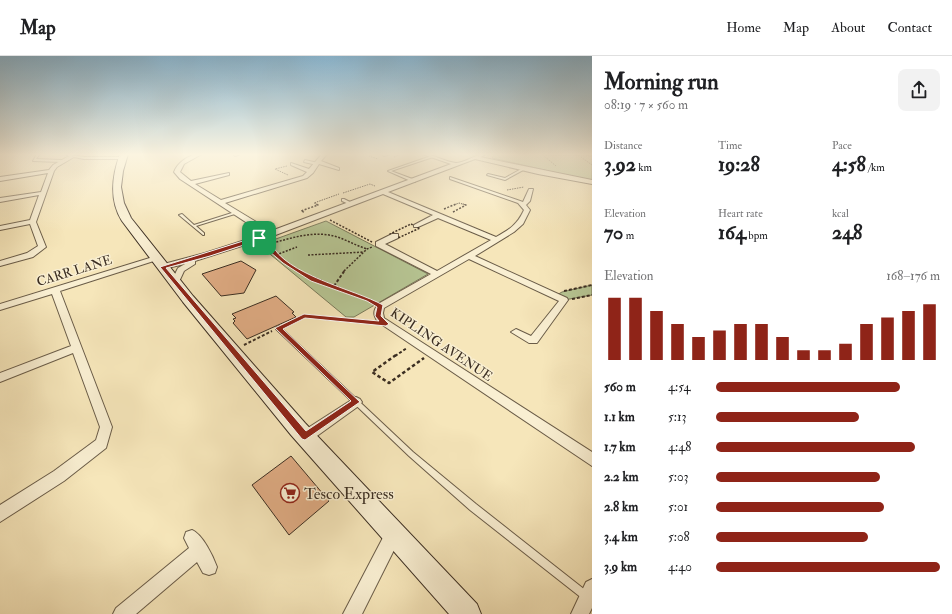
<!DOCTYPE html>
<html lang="en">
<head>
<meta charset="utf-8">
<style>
	:root { --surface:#fff; --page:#f2f2f2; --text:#202124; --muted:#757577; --line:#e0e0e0; --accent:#8f2418 }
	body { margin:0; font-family:"IM FELL Double Pica",serif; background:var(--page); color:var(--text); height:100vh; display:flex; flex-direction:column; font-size:15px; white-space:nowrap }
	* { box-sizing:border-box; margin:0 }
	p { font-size:13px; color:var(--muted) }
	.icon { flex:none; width:22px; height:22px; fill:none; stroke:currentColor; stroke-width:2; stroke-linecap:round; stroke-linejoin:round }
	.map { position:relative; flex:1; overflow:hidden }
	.panel { display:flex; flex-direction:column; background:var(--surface); width:360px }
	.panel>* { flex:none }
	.pin { position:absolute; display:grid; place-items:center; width:34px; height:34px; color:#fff; margin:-17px; border-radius:8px; box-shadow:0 2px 6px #0006 }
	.round { display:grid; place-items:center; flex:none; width:42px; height:42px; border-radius:8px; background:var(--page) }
	.summary { display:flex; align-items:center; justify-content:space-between; height:68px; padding:0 12px }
	h1 { font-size:22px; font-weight:800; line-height:30px }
	.figures { display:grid; grid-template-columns:repeat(3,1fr); gap:6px; height:68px; padding:4px 12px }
	.figures div { display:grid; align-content:center }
	.figures b { font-size:20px; font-weight:800 }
	.figures small { font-size:11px; font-weight:400 }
	.figures p { font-size:11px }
	.chart { height:112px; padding:8px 12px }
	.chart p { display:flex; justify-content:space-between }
	.chart svg { width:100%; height:72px; margin-top:4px; stroke:var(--accent); stroke-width:6 }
	ul { padding:0 12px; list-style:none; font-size:13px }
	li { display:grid; grid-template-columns:64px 48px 1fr; align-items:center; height:30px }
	li i { height:10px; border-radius:5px; background:var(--accent) }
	header { display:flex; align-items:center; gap:24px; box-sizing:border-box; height:56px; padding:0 20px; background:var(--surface); border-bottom:1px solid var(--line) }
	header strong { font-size:19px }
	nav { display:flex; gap:22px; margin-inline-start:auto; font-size:14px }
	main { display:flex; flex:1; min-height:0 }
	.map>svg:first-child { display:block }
	.green { fill:#b7c694; stroke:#797a5b }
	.building { fill:#e1ad85; stroke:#3b2e22 }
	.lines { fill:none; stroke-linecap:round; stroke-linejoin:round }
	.service-casing { stroke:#6a5c48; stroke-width:2 }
	.minor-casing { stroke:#6a5c48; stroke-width:2 }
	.secondary-casing { stroke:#3b2e22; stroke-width:2 }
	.path-far3 { stroke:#3b2e22; stroke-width:1; stroke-dasharray:1.5 1; stroke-linecap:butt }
	.path-far2 { stroke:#3b2e22; stroke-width:1.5; stroke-dasharray:2 1.5; stroke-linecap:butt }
	.path-far1 { stroke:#3b2e22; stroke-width:2; stroke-dasharray:3 2; stroke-linecap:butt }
	.path { stroke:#3b2e22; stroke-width:2.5; stroke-dasharray:3.5 2.5; stroke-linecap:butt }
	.service { fill:#f9efd2; fill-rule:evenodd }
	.minor { fill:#f9efd2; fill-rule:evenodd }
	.secondary { fill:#f9efd2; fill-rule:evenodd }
	.route { fill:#8f2418; stroke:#fff; fill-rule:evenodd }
	.labels { text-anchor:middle; stroke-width:3; stroke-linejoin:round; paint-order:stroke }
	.street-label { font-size:13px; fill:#3b2e22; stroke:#f9efd2 }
	.near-poi-label { font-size:16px; fill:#3b2e22; stroke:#f9efd2; text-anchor:start }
</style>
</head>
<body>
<header>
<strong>Map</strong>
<nav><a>Home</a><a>Map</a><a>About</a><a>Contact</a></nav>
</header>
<main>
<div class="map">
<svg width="592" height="558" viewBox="0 0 592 558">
	<rect width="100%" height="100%" fill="#f6e6ba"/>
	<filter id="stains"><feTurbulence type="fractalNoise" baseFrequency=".005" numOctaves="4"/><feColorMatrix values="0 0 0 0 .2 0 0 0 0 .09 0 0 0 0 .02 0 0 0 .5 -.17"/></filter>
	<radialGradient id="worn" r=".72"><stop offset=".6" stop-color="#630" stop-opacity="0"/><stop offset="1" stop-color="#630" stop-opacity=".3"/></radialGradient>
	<path class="green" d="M 495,98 L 592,98 L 592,125 L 492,102 Z
		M 326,165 L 428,218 L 354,261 L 346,261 L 259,189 Z
		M 592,229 L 592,239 L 564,244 L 555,240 L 562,236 Z"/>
	<path class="building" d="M 241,205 L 256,214 L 244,237 L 221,240 L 202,218 Z
		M 276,240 L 294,256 L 292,257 L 296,261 L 247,283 L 233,267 L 235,265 L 233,263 L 236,262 L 232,258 Z
		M 291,400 L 329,445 L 289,479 L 252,429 Z"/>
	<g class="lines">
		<defs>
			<path id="service" d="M 37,98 L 39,99 L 36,103 L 62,104 L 63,105 L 62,106 L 33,105 Z
				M 431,100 L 433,101 L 391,115 L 415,124 L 415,126 L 413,126 L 388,115 Z
				M 305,104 L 318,107 L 318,108 L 317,109 L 304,106 Z
				M 523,112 L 525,113 L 505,124 L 487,119 L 488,118 L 505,122 Z
				M 342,143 L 344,143 L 354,148 L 351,149 L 342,145 Z
				M 235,156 L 238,157 L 196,170 L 204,177 L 204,179 L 203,179 L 179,159 L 182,158 L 194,169 Z
				M 278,270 L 280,271 L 413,396 L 476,448 L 589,537 L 590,540 L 589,543 L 586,544 L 583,543 L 470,454 L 409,400 L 276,273 L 276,272 Z"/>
			<path id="minor" d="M 65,98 L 84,101 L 122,101 L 124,102 L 122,103 L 84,103 L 74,101 L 57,111 L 54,115 L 36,166 L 46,191 L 33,201 L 0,210 L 0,205 L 27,197 L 38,190 L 30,168 L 0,174 L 0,170 L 30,164 L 39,139 L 0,146 L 0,142 L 41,136 L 48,117 L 0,125 L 0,121 L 49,114 L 53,109 L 69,100 Z
				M 195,98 L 202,98 L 184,108 L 180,116 L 191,125 L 229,117 L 229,119 L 195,128 L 221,144 L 303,120 L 307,116 L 291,109 L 291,107 L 309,113 L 322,98 L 327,98 L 321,105 L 339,112 L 339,114 L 319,108 L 313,117 L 307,122 L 225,147 L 271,175 L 451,108 L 422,98 C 434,98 445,106 456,107 C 465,107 475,98 486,98 L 480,101 L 592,124 L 592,128 L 538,118 L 475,103 L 388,136 L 496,181 C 510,173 517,169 524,154 L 518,147 L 450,123 L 450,121 L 523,146 L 529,133 L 533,133 L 530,145 L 526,149 L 530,154 L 523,168 L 514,176 L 475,200 L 567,242 L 568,244 L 537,287 L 529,287 L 511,276 L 516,273 L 531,280 L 559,245 L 469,203 L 384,252 L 383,257 L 384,262 L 592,396 L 592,410 L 378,266 C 373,259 373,255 378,248 L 431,218 L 376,190 L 376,186 L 392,178 L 398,178 L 398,182 L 385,188 L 437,215 L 491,184 L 438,162 L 418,171 L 414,171 L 414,169 L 433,159 L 383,138 L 273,180 L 195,205 L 195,208 L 184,215 L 178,228 L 172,228 L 171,226 L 178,212 L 185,208 L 163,213 L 159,211 L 160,209 L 205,197 L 264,178 L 180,123 L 174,116 C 178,106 186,102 195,98 Z
				M 233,98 L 241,98 L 235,100 Z
				M 382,98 L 390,98 L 384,100 Z
				M 153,201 L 156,201 L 160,203 L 60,235 L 112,371 L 106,392 L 64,425 L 0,466 L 0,449 L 54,415 L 96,384 L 100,371 L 73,297 L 0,326 L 0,317 L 71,290 L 52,238 L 0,254 L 0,248 Z
				M 356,341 L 360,343 L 362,346 L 360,349 L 310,385 L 305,387 L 300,385 L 299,381 L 300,377 Z
				M 394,470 L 400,472 L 402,478 L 362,558 L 343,558 L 388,472 Z
				M 192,474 C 203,479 213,500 217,511 L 215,517 L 209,519 L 203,517 L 197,506 L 136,558 L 113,558 L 116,552 L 189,492 L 184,482 L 186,476 Z
				M 592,523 L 592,552 L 589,558 L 571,558 L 586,526 Z"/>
			<path id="secondary" d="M 120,98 L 128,98 L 123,115 L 121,131 L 124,147 L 131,162 L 193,240 L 305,367 L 477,548 L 481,558 L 449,558 L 291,379 L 183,246 L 122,165 C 109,144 112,120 120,98 Z"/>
		</defs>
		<use href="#service" class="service-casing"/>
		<use href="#minor" class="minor-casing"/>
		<use href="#secondary" class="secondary-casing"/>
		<path class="path-far3" d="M 374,98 L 369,100 L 378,103
			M 536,98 L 543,99 L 556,110
			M 543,99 L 592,100
			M 394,101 L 402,98
			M 581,101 L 592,109
			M 287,110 L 275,113 L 288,119
			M 507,134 L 524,131
			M 343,137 L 370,128 L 375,130
			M 318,149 L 314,147 L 339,138
			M 454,149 L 459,147 L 466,149"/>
		<path class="path-far2" d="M 444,153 L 456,148
			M 304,156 L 301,155 L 318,149 L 316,148
			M 453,156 L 466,149 L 463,148
			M 330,164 L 372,186
			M 411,168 L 420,172 L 398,182 L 390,178 Z
			M 273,187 C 291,182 310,176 329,179 C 342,181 354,189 367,193
			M 269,188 L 276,199 L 298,215
			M 276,199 L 297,191
			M 308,199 L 364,196
			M 344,215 L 367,193 L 372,191"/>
		<path class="path-far1" d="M 296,214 L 374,247
			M 334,230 L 345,214
			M 564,235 L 592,229
			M 572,243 L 592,239
			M 285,269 L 304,260 L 373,267
			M 244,289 L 272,275
			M 395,300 L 407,292"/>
		<path class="path" d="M 396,299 L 372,316 L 389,327 L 424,302"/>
		<use href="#service" class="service"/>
		<use href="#minor" class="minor"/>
		<use href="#secondary" class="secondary"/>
	</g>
	<linearGradient id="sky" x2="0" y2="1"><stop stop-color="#8ab8d4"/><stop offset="0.56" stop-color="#fbf4e0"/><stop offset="1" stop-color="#fbf4e0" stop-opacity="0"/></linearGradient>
	<rect width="592" height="176" fill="url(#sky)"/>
	<path class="route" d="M 259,180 L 271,187 C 285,219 354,233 383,249 L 381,260 L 389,268 L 386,270 L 305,262 L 283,273 L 360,346 L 305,384 L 302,383 L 160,211 ZM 259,184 L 267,189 L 269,195 L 283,207 L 311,225 L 367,245 L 377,251 L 375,260 L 379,265 L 304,258 L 275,272 L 351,345 L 306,375 L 166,212 L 210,200 Z"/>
	<defs>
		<symbol id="supermarket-ring" viewBox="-11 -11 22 22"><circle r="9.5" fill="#f9efd2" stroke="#8f2418" stroke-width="1.5"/><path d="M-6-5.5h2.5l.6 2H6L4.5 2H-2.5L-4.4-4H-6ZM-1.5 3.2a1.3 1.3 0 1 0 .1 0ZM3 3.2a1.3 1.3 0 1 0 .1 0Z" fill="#8f2418"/></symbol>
	</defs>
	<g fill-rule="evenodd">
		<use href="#supermarket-ring" x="279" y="426" width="22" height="22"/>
	</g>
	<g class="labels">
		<g class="street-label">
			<text transform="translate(74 214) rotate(-17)" y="5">CARR LANE</text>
			<text transform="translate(442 288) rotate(34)" y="5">KIPLING AVENUE</text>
		</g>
		<g class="near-poi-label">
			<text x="304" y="443">Tesco Express</text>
		</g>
	</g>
	<rect width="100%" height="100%" filter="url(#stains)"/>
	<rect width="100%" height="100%" fill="url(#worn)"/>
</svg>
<div class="pin" style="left:259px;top:182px;background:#1e9e55"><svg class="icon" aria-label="arrive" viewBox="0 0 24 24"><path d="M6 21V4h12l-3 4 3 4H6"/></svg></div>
</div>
<section class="panel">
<div class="summary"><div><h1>Morning run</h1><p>08:19 · 7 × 560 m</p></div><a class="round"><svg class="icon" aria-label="share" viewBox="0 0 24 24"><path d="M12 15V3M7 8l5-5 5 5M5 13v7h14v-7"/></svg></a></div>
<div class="figures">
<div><p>Distance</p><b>3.92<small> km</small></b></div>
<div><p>Time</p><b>19:28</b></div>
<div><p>Pace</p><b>4:58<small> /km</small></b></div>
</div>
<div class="figures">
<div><p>Elevation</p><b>70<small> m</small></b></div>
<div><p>Heart rate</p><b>164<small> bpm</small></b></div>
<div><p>kcal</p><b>248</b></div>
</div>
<div class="chart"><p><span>Elevation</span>168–176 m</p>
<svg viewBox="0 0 160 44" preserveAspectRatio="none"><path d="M5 44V6M15 44V6M25 44V14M35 44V22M45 44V30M55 44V26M65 44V22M75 44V22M85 44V30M95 44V38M105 44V38M115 44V34M125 44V22M135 44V18M145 44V14M155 44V10"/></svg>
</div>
<ul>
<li><b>560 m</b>4:54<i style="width:82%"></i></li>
<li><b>1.1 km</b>5:13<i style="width:64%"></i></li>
<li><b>1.7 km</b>4:48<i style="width:89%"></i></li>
<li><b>2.2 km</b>5:03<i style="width:73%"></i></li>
<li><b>2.8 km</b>5:01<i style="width:75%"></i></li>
<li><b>3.4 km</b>5:08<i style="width:68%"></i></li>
<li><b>3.9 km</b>4:40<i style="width:100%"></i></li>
</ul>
</section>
</main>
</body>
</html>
